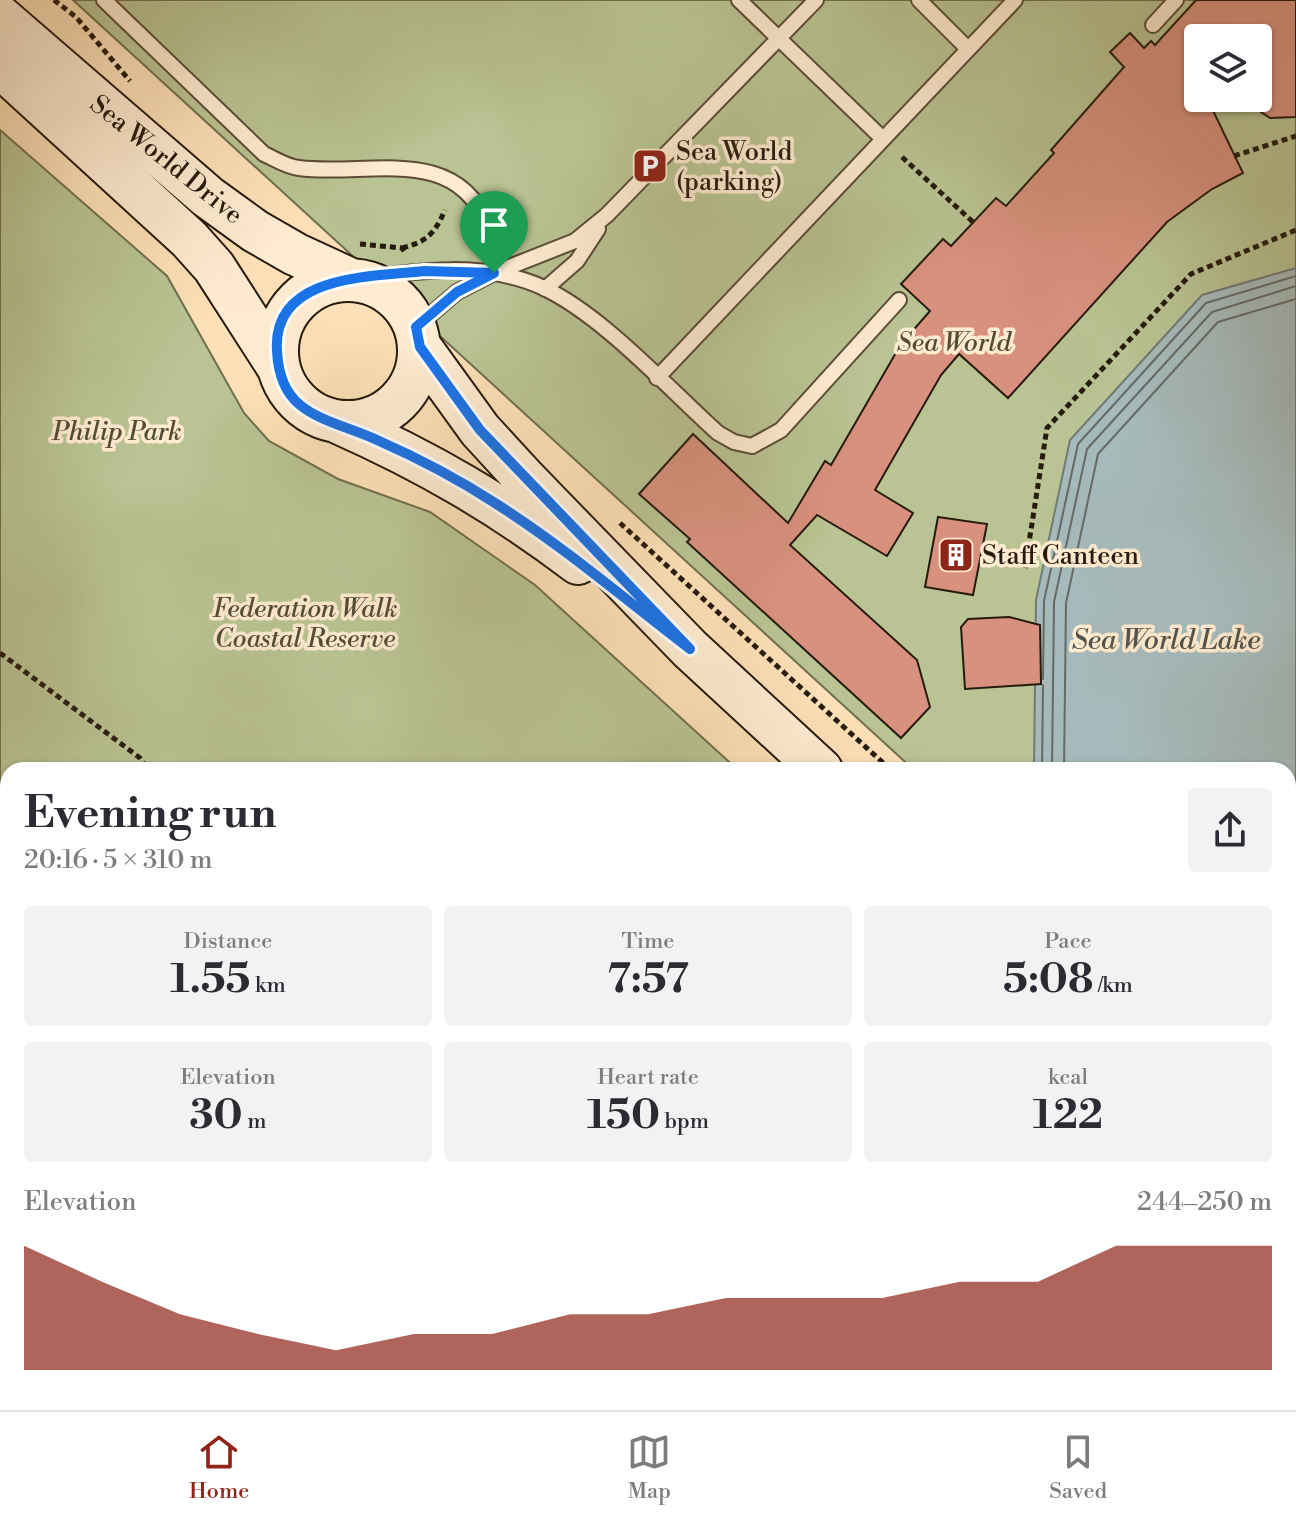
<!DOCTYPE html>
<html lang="en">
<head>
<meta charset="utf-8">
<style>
	:root { --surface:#fff; --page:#f2f2f3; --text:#2b2b33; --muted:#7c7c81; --line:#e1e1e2; --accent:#8f2418 }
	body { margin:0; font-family:"Libre Bodoni",serif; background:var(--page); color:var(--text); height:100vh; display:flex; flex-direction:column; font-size:30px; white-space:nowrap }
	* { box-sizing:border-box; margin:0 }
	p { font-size:26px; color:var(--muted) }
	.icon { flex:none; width:44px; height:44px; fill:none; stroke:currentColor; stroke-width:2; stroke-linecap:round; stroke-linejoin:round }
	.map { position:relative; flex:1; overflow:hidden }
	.sheet { position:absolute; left:0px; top:762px; width:1296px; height:648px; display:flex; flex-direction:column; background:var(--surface); border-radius:24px 24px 0 0; box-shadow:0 2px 6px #0004 }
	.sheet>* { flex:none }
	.tools { position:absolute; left:1184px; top:24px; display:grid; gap:16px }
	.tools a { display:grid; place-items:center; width:88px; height:88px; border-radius:8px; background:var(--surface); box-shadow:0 2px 6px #0004; font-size:40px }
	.pin { position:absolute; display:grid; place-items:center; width:68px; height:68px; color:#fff; margin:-82px -34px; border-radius:50% 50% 50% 0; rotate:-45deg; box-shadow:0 0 8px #0007 }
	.pin .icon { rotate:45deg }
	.round { display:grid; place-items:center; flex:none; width:84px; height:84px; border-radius:8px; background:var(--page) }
	.overview { display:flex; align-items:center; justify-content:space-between; height:136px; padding:0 24px }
	h1 { font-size:44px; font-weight:700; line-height:60px }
	.stats { display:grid; grid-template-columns:repeat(3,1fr); gap:12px; height:136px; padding:8px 24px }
	.stats div { display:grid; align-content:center; border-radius:8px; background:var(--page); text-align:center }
	.stats b { font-size:40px; font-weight:700 }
	.stats small { font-size:22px; font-weight:400 }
	.stats p { font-size:22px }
	.chart { height:224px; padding:16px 24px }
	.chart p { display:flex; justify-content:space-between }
	.chart svg { width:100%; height:144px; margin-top:8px; fill:var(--accent); opacity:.7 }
	.menu { display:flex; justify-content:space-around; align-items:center; height:112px; border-top:2px solid var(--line); background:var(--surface); font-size:22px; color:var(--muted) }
	.menu a { display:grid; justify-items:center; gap:4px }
	.menu .on { color:var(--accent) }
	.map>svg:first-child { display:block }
	.green { fill:#b9c393; stroke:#706f50; stroke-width:2; fill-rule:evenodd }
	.water { fill:#a6babb; stroke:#737a76; stroke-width:2 }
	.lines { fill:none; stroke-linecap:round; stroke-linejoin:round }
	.shore { stroke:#666a64; stroke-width:2 }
	.building { fill:#d8917e; stroke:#271b0e; stroke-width:2 }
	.lane-casing { stroke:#5c4c38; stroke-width:18 }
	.secondary-casing { stroke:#271b0e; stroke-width:46 }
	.path { stroke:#271b0e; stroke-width:5; stroke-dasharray:6 4; stroke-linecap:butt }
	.lane { stroke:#feebd0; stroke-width:14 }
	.secondary { stroke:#feebd0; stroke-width:42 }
	.route-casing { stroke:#fff; stroke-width:16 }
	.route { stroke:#1a73e8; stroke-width:10 }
	.labels { text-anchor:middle; stroke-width:7; stroke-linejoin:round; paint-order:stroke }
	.poi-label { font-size:26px; fill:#271b0e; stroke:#feebd0; text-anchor:start }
	.street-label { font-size:26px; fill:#271b0e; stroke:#feebd0 }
	.park-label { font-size:26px; font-style:italic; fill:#534d36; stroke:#feebd0 }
	.water-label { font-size:28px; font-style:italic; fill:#53534b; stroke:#feebd0 }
</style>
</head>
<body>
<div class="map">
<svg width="1296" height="1410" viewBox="0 0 1296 1410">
	<rect width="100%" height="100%" fill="#fde0b7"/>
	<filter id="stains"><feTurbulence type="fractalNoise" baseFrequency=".0025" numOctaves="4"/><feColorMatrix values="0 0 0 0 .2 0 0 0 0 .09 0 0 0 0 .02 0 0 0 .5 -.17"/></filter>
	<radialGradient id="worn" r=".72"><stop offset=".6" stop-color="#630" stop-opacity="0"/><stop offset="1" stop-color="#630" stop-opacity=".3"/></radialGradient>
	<path class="green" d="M 73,0 L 1296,0 L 1296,1120 L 1288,1112 L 1288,770 L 914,770 ZM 1198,38 L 1258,38 L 1258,98 L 1198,98 Z
		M 0,130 L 167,276 L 244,413 L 269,441 L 338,479 L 430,512 L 535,585 L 738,770 L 8,770 L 8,1402 L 1288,1402 L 1288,1271 L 1296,1279 L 1296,1410 L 0,1410 Z"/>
	<path class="water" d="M 1296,268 L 1296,1019 L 1288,1021 L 1288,770 L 1034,770 L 1036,600 L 1070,440 L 1202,295 Z"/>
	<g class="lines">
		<path class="shore" d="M 1043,679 L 1044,601 L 1078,444 L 1206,303 L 1296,276
			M 1042,770 L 1043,685
			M 1052,770 L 1054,602 L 1087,449 L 1212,312 L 1296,286
			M 1064,770 L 1066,603 L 1098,454 L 1218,322 L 1296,299"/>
	</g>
	<path class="building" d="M 1196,0 L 1296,0 L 1296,117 L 1270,118 L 1258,110 L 1258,38 L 1198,38 L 1198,73 L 1195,71 L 1198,98 L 1207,98 L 1243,173 L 1212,189 L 1167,222 L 1008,398 L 959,354 L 941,375 L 875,490 L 913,513 L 887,556 L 817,515 L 790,545 L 917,660 L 930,707 L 901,738 L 687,542 L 690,539 L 639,494 L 693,434 L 788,523 L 825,461 L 831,465 L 901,344 L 930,311 L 901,284 L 943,239 L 951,246 L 996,198 L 1006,206 L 1054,153 L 1051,150 L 1124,67 L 1110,52 L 1130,33 L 1144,48 L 1151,41 L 1155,45 Z
		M 938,517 L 987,524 L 973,595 L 925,587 Z
		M 1009,617 L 1040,625 L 1041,684 L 965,689 L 961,627 L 968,619 Z"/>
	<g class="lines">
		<defs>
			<path id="lane" d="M 104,0 L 264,154 C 275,159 287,167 299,168 C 365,177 455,143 487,224 C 493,238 492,258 494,273
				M 739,0 L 882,138
				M 919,0 L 968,49
				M 1153,25 L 1176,0
				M 356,280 C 416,270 487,261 544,288 C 603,316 668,388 718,433 L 734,442 L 752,446 L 781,430 L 899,300
				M 545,289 L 577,261 L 598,229
				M 416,327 L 457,292 L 494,273 L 575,241 L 607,215 L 816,0
				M 657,378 L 1015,0"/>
			<path id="secondary" d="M 0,17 L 208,197 L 255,231 L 295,254 L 349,279
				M 0,66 L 189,239 L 214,267 L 277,365
				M277 351a71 71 0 1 1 142 0a71 71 0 1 1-142 0Z
				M 420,347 L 480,430 L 525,479 L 690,649 L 821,770
				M 338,422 C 428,462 500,504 578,563
				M 1288,1203 L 1296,1210"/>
		</defs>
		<use href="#lane" class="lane-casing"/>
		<use href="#secondary" class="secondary-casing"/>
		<path class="path" d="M 54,0 L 76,17 L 130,81
			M 1234,156 L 1296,136
			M 902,157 L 973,222
			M 360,244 L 402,248 L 406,254
			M 402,248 C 427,242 435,233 445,210
			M 620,523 L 891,770
			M 1025,568 L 1047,428 L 1191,274 L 1296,230
			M 0,653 L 140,758 L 148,770
			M 315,770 L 317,767
			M 0,866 L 8,867
			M 0,1059 L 8,1059
			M 1288,1132 L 1296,1139
			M 477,1402 L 480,1410
			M 982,1402 L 1026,1410
			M 221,1410 L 224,1402
			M 1162,1410 L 1167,1402"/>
		<use href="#lane" class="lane"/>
		<use href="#secondary" class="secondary"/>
	</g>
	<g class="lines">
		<defs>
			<path id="route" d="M 424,271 L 494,273 L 457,292 L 416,327 L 420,347 L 480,430 L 690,649 C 626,600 563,546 495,503 C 458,479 418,458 377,440 C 354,429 319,421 300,405 C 284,392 278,371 277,351 C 272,274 371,277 424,271 Z"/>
		</defs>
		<use href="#route" class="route-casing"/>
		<use href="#route" class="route"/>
	</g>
	<defs>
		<symbol id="parking-square" viewBox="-11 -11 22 22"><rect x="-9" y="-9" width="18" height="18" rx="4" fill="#8f2418" stroke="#feebd0"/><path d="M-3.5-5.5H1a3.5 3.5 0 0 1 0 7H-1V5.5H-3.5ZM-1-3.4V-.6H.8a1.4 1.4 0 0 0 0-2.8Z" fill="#fff"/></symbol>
		<symbol id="building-square" viewBox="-11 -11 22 22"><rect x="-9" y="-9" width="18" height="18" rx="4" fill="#8f2418" stroke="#feebd0"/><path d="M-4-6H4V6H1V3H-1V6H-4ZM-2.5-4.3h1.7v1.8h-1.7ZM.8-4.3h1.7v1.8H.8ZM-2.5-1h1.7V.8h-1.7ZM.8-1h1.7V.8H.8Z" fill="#fff"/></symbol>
	</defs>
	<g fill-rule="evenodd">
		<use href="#parking-square" x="630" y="146" width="40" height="40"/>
		<use href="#building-square" x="936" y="535" width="40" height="40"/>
	</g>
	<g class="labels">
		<g class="poi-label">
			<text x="676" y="160">Sea World<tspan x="676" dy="30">(parking)</tspan></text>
			<text x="982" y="564">Staff Canteen</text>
		</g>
		<g class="street-label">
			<text transform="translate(167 159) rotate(39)" y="9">Sea World Drive</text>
		</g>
		<g class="park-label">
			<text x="954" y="351">Sea World</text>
			<text x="117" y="440">Philip Park</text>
			<text x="305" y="617">Federation Walk<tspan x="305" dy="30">Coastal Reserve</tspan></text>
		</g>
		<g class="water-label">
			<text x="1166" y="649">Sea World Lake</text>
		</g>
	</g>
	<rect width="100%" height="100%" filter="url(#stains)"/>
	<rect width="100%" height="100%" fill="url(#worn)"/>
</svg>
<div class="tools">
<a><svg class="icon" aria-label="layers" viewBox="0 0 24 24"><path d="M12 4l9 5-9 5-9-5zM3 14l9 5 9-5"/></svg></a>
</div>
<div class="pin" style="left:494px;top:273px;background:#1e9e55"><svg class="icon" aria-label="arrive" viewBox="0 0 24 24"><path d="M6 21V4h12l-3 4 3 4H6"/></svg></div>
<section class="sheet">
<div class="overview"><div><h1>Evening run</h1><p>20:16 · 5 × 310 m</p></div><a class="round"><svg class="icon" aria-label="share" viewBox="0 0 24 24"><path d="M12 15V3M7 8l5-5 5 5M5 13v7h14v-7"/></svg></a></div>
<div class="stats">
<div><p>Distance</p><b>1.55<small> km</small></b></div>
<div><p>Time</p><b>7:57</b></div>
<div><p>Pace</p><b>5:08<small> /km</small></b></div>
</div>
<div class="stats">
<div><p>Elevation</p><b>30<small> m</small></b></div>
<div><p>Heart rate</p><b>150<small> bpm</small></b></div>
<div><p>kcal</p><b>122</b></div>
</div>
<div class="chart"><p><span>Elevation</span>244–250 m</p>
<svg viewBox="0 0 160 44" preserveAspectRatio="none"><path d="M0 44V6L10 17L20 27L30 33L40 38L50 33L60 33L70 27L80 27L90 22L100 22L110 22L120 17L130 17L140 6L150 6L160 6V44z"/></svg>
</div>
</section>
</div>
<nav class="menu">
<a class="on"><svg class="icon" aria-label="home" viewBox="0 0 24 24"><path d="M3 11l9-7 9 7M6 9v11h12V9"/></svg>Home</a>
<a><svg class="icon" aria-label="map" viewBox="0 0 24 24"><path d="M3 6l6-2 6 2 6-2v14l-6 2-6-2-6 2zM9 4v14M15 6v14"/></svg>Map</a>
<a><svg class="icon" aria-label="saved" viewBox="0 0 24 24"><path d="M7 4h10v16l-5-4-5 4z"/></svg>Saved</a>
</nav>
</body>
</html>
